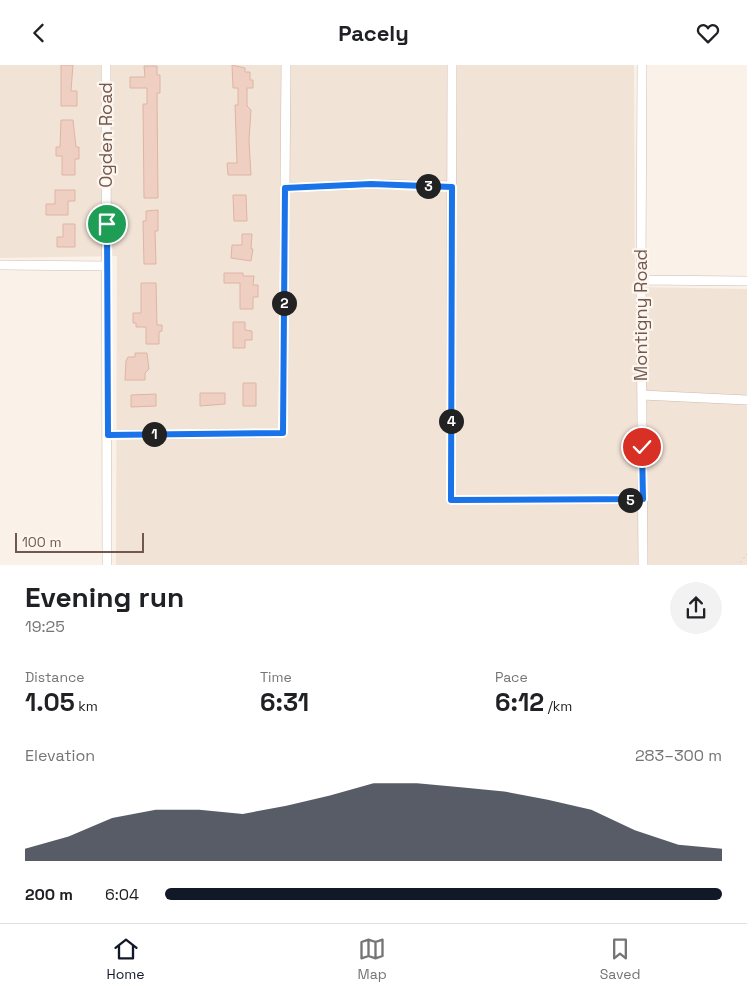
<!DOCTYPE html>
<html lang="en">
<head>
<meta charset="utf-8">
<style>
	:root { --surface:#fff; --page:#f2f2f2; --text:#202124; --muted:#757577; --line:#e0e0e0; --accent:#111827 }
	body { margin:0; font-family:"Space Grotesk",sans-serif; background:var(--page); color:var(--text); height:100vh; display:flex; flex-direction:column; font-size:19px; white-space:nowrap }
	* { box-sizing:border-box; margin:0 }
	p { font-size:16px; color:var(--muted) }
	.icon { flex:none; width:28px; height:28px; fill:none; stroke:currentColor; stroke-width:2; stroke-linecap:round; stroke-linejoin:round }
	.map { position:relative; height:500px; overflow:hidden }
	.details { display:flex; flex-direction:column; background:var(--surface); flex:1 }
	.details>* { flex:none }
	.scale { position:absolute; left:15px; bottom:12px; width:129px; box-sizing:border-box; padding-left:5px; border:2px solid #72574e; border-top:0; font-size:14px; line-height:18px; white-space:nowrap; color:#72574e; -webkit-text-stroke:4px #fdf6ee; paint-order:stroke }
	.pin { position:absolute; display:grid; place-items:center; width:42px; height:42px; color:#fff; margin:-21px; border:2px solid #fff; border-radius:50%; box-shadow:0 1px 5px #0007 }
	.km { position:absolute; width:25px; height:25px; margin:-12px; border-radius:50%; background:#222; color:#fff; font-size:14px; line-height:25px; text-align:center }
	.round { display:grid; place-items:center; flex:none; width:52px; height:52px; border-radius:26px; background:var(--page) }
	.head { display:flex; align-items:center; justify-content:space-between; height:85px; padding:0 25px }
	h1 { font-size:28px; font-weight:600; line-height:38px }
	.figures { display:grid; grid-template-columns:repeat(3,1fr); gap:8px; height:85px; padding:5px 25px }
	.figures div { display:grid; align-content:center }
	.figures b { font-size:25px; font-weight:600 }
	.figures small { font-size:14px; font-weight:400 }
	.figures p { font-size:14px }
	.chart { height:140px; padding:10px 25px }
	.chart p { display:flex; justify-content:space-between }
	.chart svg { width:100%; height:90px; margin-top:5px; fill:var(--accent); opacity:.7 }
	ul { padding:0 25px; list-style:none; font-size:16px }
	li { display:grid; grid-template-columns:80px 60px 1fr; align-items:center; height:38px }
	li i { height:12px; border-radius:6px; background:var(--accent) }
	header { display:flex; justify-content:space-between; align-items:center; height:65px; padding:0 25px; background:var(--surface); font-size:22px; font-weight:600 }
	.dock { display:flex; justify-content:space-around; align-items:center; height:70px; border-top:1px solid var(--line); background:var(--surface); font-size:14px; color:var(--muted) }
	.dock a { display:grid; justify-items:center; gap:2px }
	.dock .selected { color:var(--accent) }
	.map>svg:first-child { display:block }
	.residential { fill:#f2e3d7 }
	.building { fill:#eecfc1; stroke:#dfb4a3 }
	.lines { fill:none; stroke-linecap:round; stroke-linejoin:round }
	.street-casing { stroke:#cebbb1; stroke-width:10 }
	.path { stroke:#d2b2a5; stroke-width:1; stroke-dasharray:1 4; stroke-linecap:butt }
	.street { stroke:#fff; stroke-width:9 }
	.route-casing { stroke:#fff; stroke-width:10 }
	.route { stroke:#1a73e8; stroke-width:6 }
	.labels { text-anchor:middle; stroke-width:4.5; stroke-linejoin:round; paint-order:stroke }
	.street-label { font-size:18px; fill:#72574e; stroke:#fdf6ee }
</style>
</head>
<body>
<header><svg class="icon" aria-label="back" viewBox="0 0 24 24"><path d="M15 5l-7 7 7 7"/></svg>Pacely<svg class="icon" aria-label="heart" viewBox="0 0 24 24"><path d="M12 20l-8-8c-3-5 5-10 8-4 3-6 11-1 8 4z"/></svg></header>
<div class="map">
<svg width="747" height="501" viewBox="0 0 747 501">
	<rect width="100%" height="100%" fill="#faf1e8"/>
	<path class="residential" d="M 0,0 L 634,0 L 635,222 L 747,224 L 747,500 L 116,500 L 117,191 L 0,193 Z"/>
	<path class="building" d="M 61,0 L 73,0 L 71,26 L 77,26 L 77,41 L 61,41 Z
		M 232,0 L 245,3 L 245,7 L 250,7 L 250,15 L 253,15 L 253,23 L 247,23 L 247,41 L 251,45 L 249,76 L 251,110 L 228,110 L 227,98 L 237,98 L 235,40 L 238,40 L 238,23 L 233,23 Z
		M 144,1 L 157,1 L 157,10 L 160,10 L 160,28 L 157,28 L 158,133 L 144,133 L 143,39 L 147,39 L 147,23 L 130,23 L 130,12 L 145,12 Z
		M 61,55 L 73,55 L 76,82 L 79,82 L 79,94 L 75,94 L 75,110 L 62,110 L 62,91 L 56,91 L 56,82 L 60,82 Z
		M 55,125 L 75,125 L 75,136 L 68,136 L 68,150 L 46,150 L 46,139 L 55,139 Z
		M 233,130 L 246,130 L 247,156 L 234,156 Z
		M 158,145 L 158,166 L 155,166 L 156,199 L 144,199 L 143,156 L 146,156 L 146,146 Z
		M 63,159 L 75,159 L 75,182 L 57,182 L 57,172 L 63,172 Z
		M 242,169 L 252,169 L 251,184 L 253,184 L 251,196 L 231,193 L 232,180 L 242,180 Z
		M 224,208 L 243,208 L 243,211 L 254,211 L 253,220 L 258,220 L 258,232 L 253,232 L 253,244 L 240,244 L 240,218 L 224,218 Z
		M 141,218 L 156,218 L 157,260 L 162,260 L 162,266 L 159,267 L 159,279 L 146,279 L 146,262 L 136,262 L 136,258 L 133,258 L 133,248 L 141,248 Z
		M 233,257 L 245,257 L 245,265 L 252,266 L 252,275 L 245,275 L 245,283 L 233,283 Z
		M 135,288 L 147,288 L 149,304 L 145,308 L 145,315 L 125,315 L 126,296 L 128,292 L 135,292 Z
		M 243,318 L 256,318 L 256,341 L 243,341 Z
		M 200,328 L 225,328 L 225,339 L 200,341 Z
		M 156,329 L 156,341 L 131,342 L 131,330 Z"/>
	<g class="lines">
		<defs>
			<path id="street" d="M 106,0 L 107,501
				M 452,0 L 451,435 L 643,435
				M 642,0 L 641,215 L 643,501
				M 285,123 L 371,119 L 452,121
				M 0,200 L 107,201
				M 641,215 L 747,216
				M 642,330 L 747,335
				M 108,370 L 283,368 L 286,0"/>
		</defs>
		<use href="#street" class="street-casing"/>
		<path class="path" d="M 737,501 L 747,489"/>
		<use href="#street" class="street"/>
	</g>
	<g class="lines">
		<defs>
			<path id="route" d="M 107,159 L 108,370 L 283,368 L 285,123 L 371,119 L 452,122 L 451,435 L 643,434 L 642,382"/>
		</defs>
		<use href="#route" class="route-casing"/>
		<use href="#route" class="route"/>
	</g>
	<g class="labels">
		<g class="street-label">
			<text transform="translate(106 70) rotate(-90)" y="6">Ogden Road</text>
			<text transform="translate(641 250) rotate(-90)" y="6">Montigny Road</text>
		</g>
	</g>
</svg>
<div class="scale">100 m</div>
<div class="pin" style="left:107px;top:159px;background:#1e9e55"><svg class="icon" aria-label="arrive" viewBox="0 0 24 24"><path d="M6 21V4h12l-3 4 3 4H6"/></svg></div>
<div class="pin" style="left:642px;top:382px;background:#d93025"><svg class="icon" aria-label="check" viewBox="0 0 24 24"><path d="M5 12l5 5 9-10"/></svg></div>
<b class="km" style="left:154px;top:369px">1</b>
<b class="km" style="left:284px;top:238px">2</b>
<b class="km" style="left:428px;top:121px">3</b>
<b class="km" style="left:451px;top:356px">4</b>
<b class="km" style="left:630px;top:435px">5</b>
</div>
<section class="details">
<div class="head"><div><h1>Evening run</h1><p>19:25</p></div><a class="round"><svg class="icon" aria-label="share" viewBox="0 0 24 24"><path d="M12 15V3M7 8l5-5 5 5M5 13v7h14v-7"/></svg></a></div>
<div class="figures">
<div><p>Distance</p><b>1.05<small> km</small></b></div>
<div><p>Time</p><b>6:31</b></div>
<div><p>Pace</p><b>6:12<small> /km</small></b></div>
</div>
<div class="chart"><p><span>Elevation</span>283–300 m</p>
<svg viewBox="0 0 160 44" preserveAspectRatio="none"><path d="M0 44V38L10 32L20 23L30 19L40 19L50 21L60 17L70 12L80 6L90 6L100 8L110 10L120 14L130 19L140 29L150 36L160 38V44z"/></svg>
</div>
<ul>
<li><b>200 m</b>6:04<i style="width:100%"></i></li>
</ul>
</section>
<nav class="dock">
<a class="selected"><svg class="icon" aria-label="home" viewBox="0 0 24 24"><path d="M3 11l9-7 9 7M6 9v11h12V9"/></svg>Home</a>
<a><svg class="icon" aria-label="map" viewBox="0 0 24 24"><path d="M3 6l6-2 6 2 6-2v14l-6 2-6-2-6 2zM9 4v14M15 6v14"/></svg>Map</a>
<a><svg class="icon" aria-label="saved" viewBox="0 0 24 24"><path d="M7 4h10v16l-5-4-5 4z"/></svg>Saved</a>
</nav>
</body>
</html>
